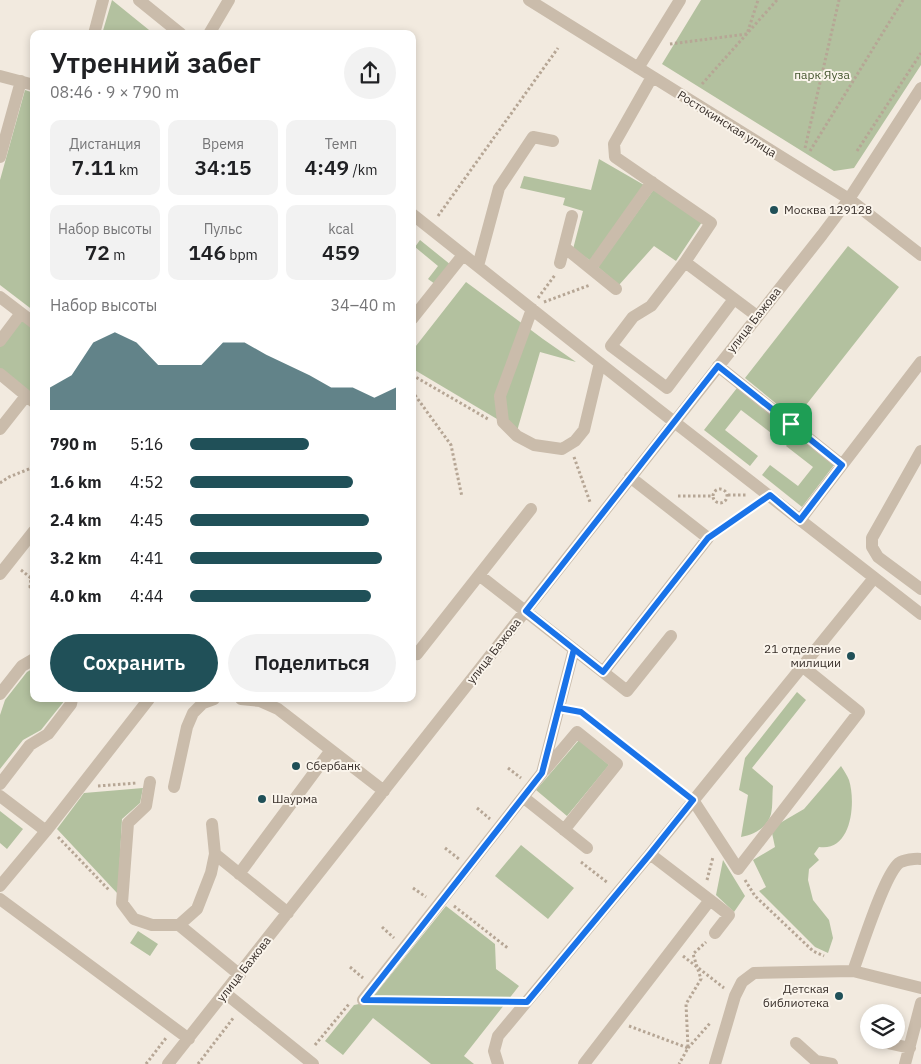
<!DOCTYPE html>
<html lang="ru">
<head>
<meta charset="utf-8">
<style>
	:root { --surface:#fff; --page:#f2f2f2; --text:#202124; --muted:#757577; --accent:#205058 }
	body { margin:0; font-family:"IBM Plex Sans",sans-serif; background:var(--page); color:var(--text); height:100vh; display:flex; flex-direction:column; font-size:19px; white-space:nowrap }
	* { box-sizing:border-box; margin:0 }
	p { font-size:16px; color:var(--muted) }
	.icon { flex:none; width:28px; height:28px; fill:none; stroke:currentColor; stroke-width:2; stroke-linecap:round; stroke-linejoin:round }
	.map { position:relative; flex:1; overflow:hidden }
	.sheet { position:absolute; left:30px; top:30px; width:386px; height:672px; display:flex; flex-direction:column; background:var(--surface); border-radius:10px; box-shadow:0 2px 8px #0003 }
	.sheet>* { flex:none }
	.buttons { position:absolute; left:860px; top:1004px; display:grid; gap:10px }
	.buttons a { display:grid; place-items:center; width:45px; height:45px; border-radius:50%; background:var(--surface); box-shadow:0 2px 8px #0003; font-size:25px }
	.pin { position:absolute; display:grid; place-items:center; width:42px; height:42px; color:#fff; margin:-21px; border-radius:10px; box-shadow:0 2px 8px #0006 }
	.round { display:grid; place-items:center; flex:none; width:52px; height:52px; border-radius:26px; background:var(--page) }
	.headline { display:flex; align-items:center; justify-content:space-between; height:85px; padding:0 20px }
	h1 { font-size:28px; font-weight:600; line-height:38px }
	.metrics { display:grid; grid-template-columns:repeat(3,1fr); gap:8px; height:85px; padding:5px 20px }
	.metrics div { display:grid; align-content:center; border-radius:10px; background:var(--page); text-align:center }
	.metrics b { font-size:21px; font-weight:600 }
	.metrics small { font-size:14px; font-weight:400 }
	.metrics p { font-size:14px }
	.chart { height:140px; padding:10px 20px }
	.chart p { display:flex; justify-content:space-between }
	.chart svg { width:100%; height:90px; margin-top:5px; fill:var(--accent); opacity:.7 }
	.primary-button { display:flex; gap:10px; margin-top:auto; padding:10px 20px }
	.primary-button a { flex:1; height:58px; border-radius:30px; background:var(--accent); color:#fff; font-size:20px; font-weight:600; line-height:58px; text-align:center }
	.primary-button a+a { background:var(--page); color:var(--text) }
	ul { padding:0 20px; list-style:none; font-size:16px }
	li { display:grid; grid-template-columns:80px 60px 1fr; align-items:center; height:38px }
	li i { height:12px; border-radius:6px; background:var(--accent) }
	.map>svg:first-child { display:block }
	.green { fill:#b3c19f }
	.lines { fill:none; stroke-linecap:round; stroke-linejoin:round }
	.path { stroke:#b6a695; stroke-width:3; stroke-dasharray:2.5 2.5; stroke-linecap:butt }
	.minor { stroke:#cabcab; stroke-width:12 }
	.route-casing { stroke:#fff; stroke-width:10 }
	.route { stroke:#1a73e8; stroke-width:6 }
	.poi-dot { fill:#205058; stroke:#faf4eb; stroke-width:2 }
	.labels { text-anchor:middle; stroke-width:4; stroke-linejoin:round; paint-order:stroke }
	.park-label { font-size:12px; fill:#44552e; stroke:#faf4eb }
	.street-label { font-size:12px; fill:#382f2a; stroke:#faf4eb }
	.poi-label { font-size:12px; fill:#382f2a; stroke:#faf4eb; text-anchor:start }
</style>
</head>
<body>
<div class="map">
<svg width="921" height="1064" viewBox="0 0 921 1064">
	<rect width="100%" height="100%" fill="#f2eadf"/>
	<path class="green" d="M 112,0 L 154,34 L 102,34 Z
		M 701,0 L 921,0 L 921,65 L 854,168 L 834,171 L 662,64 Z
		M 25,90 L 34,93 L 34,311 L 0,285 L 0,180 Z
		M 599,159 L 644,185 L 591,261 L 573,249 L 583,211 L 563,205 L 565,198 L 520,188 L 524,176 L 591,190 Z
		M 654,189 L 702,222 L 676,261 L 654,246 L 619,285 L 598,267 Z
		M 420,240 L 451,265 L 435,284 L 428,279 L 438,266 L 415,247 Z
		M 848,246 L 899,287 L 795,419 L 745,378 Z
		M 466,282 L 543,339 L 576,362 L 540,352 L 517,431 L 413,369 L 412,351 Z
		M 22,319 L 34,327 L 34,396 L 0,370 L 0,347 Z
		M 737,388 L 784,425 L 775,436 L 741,410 L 725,430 L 758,456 L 750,466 L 704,430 Z
		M 795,434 L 834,465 L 802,507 L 762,475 L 770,465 L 798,486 L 813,467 L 786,446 Z
		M 34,668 L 34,699 L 65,699 L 65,700 L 41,730 L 23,740 L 0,769 L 0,715 L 5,700 L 27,672 Z
		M 797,692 L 806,700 L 752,768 L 773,786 C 772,795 773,806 771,814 C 767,828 754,835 741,837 L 748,795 L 739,790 L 745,758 Z
		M 579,740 L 609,765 L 567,816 L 536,790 Z
		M 841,766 C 844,771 847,775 849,780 C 856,802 852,852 819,847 L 814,854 L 819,860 L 809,869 L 808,880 L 813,900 L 829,920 L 833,938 L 828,953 L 815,947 L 759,891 L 766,887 L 753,860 L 775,847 L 772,833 L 780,823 L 804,809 Z
		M 143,788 L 140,803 L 122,819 L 118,894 L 57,829 L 84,793 Z
		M 0,811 L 23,829 L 7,849 L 0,843 Z
		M 521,845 L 574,888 L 548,919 L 495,876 Z
		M 723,860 L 745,896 L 734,912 L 716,895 Z
		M 446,906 L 495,944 L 496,969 L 519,986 L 464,1056 L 474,1064 L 431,1064 L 373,1018 L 343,1055 L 325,1041 L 354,1005 L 369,1002 Z
		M 138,931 L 158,944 L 150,956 L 130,943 Z"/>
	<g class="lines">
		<path class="path" d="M 670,44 L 747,34 L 758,0
			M 702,84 L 777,0
			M 805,148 L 839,0
			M 810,151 L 903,0
			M 857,151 L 921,53
			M 438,216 L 558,48
			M 538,298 L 555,275
			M 544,302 L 590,285
			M 412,375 L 488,419
			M 412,391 L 451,445 L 462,497
			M 574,457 L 590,502
			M 0,483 L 9,477 L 34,467
			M713 496a7 7 0 1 1 14 0a7 7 0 1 1-14 0Z
			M 728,495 L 746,495
			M 678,496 L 712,496
			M 719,531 L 757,504
			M 21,570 L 31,578 L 30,587 L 34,590
			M 572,710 L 581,712 L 683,792
			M 508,768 L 521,778
			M 98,786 L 137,783
			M 477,808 L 490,819
			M 58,837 L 109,890
			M 445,848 L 459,859
			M 581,862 L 608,883
			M 707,880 L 713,857
			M 745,880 L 755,896 L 813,951 L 824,956
			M 413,888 L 426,897
			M 454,906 L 509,949
			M 382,927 L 394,938
			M 683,956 L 724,988
			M 350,967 L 363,978
			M 382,1000 L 508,1002
			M 629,1026 L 688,1048 L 679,1064
			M 315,1045 L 349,1004
			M 688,1047 L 686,1004 L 701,979 L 693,954 L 706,942
			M 688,1048 L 711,1022
			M 146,1064 L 166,1038
			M 198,1064 L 234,1017"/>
		<path class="minor" d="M 139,0 L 181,34
			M 529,0 L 849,199 L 921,255
			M 94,34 L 103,0
			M 209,34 L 229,0
			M 638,68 L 680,0
			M 0,76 L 34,85
			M 652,77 L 614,144 L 615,157 L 711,223 L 685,262 L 757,316
			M 0,157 L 21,81
			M 412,214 L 655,407 L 921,614
			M 564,247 L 616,289
			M 685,262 L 651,306 L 633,317 L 611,346 L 667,388 L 734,299
			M 560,263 L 572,216
			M 478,266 L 499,188 L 533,137 L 553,141
			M 591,268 L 652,182
			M 0,297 L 34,323
			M 532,309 L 500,396 L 503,422 L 517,436 L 534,445 L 562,449 L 575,441 L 584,430 L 600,363
			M 412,319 L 463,255
			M 0,341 L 21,313
			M 718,366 L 842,465
			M 0,374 L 34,402
			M 0,429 L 26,396
			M 921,451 L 872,538 L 872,547 L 878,557 L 921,589
			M 800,520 L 921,362
			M 0,574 L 34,531
			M 479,575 L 603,672 L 708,538 L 630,477
			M 412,651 L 417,654 L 531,509
			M 603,672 L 627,691 L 671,636
			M 0,694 L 22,666 L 34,659
			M 241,699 L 260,701 L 278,709 L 384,791
			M 545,770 L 577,732 L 617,764 L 564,830
			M 150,782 L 146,806 L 128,823 L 122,903 L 134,919 L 152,925 L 179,925 L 240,975
			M 0,784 L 30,745 L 48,734 L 71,704 L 72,699
			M 174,787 L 187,727 L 193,713 L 203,703 L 214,699
			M 0,796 L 46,831
			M 523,797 L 587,848
			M 693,800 L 738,869 L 859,712 L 802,666
			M 215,854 L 288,913
			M 239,874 L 331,750
			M 0,886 L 46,831 L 149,699
			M 0,899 L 189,1039
			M 710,900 L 729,915 L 715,933
			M 179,925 L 197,909 L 211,873 L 215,854 L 212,824
			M 853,971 L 921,988
			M 225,993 L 313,1064
			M 363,1000 L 542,773 L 574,649
			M 883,1042 L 910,1048
			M 796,1043 L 816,1061 L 832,1064
			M 168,1064 L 822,235 L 849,199 L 921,88
			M 498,1064 L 494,1051 L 498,1036 L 650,854 L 874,578
			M 584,1064 L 710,900 L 650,854
			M 715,1064 L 735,996 L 742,982 L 754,973 L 853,971 C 861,950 884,875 899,863 C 903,860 916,858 921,859
			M 905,1064 L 921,1003"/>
	</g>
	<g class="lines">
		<defs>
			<path id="route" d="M 791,424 L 842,465 L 800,520 L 770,495 L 708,538 L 603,672 L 574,649 L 542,773 L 364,1000 L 527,1002 L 650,854 L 693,800 L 581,712 L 559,708 L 574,649 L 526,611 L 718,366 L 791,424"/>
		</defs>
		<use href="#route" class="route-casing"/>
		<use href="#route" class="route"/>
	</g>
	<g class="poi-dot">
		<circle cx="774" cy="210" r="5"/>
		<circle cx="851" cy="656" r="5"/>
		<circle cx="296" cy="766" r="5"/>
		<circle cx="262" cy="799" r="5"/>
		<circle cx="839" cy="996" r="5"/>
	</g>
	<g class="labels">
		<g class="park-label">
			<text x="822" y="79">парк Яуза</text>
		</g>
		<g class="street-label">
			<text transform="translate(727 124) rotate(32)" y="4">Ростокинская улица</text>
			<text transform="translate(754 320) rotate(-52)" y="4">улица Бажова</text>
			<text transform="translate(494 651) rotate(-52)" y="4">улица Бажова</text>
			<text transform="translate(244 969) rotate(-52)" y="4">улица Бажова</text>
		</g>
		<g class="poi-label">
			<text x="784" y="214">Москва 129128</text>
			<text x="841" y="653" text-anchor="end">21 отделение<tspan x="841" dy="14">милиции</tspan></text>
			<text x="306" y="770">Сбербанк</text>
			<text x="272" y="803">Шаурма</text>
			<text x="829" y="993" text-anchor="end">Детская<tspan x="829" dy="14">библиотека</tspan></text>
		</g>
	</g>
</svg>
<div class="buttons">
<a><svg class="icon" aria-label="layers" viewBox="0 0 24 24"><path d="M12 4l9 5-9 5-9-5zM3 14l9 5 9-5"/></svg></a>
</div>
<div class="pin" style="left:791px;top:424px;background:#1e9e55"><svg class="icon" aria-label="arrive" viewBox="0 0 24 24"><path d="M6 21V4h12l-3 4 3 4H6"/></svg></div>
<section class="sheet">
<div class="headline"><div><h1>Утренний забег</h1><p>08:46 · 9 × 790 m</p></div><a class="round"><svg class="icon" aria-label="share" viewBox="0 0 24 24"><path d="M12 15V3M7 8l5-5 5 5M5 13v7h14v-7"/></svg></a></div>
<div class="metrics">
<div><p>Дистанция</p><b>7.11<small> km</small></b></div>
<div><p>Время</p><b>34:15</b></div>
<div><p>Темп</p><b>4:49<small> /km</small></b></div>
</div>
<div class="metrics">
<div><p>Набор высоты</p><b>72<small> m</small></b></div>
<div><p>Пульс</p><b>146<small> bpm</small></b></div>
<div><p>kcal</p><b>459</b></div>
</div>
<div class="chart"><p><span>Набор высоты</span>34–40 m</p>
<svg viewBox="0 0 160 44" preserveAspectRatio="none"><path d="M0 44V33L10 27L20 11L30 6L40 11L50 22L60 22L70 22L80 11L90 11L100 17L110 22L120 27L130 33L140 33L150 38L160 33V44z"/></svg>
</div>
<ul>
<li><b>790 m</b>5:16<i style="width:58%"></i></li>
<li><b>1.6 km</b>4:52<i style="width:79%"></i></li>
<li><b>2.4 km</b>4:45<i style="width:87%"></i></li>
<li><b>3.2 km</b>4:41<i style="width:93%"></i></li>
<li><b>4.0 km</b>4:44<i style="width:88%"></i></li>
</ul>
<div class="primary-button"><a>Сохранить</a><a>Поделиться</a></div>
</section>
</div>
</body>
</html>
